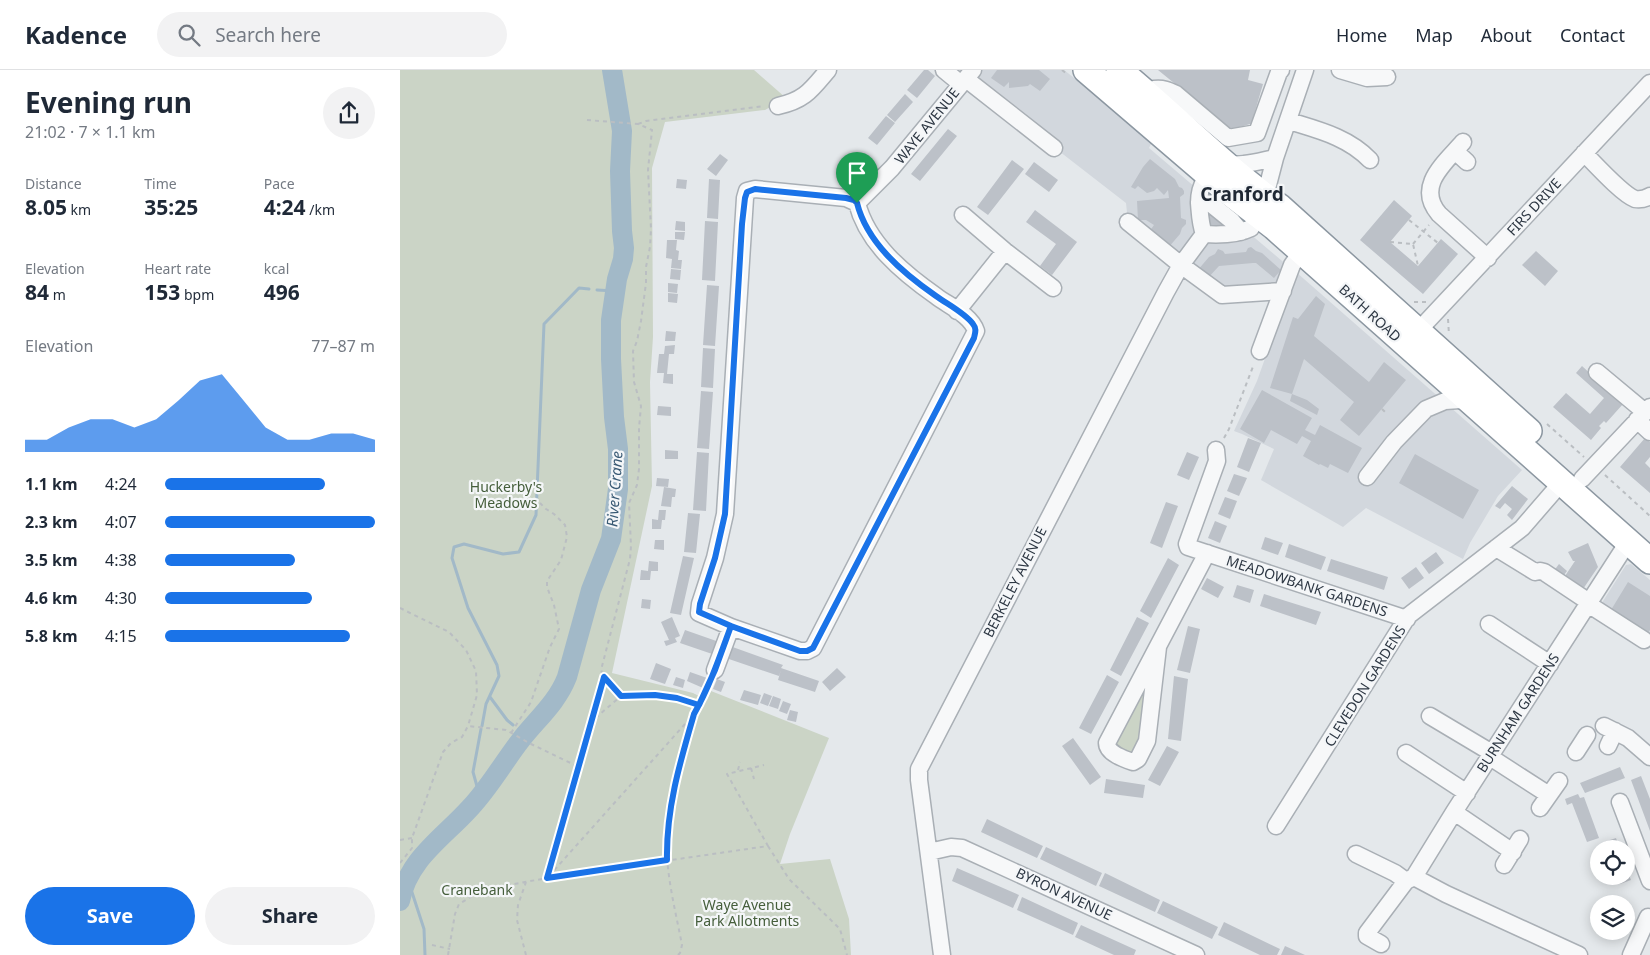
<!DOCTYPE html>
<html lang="en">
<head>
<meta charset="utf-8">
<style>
	:root { --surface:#fff; --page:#f2f2f3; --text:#1f2937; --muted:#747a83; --line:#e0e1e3; --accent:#1a73e8 }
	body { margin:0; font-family:"Noto Sans",sans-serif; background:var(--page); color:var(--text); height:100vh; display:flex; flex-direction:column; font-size:19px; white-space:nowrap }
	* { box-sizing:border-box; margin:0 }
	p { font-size:16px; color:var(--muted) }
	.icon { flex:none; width:28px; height:28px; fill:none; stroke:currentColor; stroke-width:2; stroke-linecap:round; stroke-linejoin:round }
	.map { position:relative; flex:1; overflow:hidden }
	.sheet { display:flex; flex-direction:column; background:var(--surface); width:400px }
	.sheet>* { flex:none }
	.tools { position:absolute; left:1190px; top:770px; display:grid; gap:10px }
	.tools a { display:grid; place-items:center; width:45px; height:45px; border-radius:50%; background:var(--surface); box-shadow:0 2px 12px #0003; font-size:25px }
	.pin { position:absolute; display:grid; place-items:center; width:42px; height:42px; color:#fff; margin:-51px -21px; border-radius:50% 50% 50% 0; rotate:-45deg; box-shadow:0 0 5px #0007 }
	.pin .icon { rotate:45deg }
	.round { display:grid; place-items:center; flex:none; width:52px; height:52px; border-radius:26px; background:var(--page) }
	.summary { display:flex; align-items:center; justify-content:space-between; height:85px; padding:0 25px }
	h1 { font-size:28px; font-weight:700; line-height:38px }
	.metrics { display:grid; grid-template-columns:repeat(3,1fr); gap:8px; height:85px; padding:5px 25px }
	.metrics div { display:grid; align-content:center }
	.metrics b { font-size:21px; font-weight:700 }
	.metrics small { font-size:14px; font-weight:400 }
	.metrics p { font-size:14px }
	.chart { height:140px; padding:10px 25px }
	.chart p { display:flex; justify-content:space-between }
	.chart svg { width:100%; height:90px; margin-top:5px; fill:var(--accent); opacity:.7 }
	.cta { display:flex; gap:10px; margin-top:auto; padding:10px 25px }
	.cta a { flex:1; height:58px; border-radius:30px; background:var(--accent); color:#fff; font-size:20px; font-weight:700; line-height:58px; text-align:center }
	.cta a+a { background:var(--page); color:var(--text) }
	ul { padding:0 25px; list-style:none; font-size:16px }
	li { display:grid; grid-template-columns:80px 60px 1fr; align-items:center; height:38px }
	li i { height:12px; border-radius:6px; background:var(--accent) }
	header { display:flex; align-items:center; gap:30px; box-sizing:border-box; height:70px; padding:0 25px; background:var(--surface); border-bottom:1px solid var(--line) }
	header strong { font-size:24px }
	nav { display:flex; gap:28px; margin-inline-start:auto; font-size:18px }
	.search { width:350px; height:45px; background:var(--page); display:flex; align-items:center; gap:12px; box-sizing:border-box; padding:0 18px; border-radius:28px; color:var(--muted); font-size:19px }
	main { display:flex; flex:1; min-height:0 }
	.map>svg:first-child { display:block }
	.built { fill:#d2d7dd }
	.green { fill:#cbd4c6 }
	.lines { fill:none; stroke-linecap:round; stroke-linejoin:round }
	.stream { stroke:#a2b9c8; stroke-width:3 }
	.river { stroke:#a2b9c8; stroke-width:20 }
	.building { fill:#bcc1c8 }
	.minor-casing { stroke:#a9afb5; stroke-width:19 }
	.highway-casing { stroke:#8c97a1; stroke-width:28 }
	.path { stroke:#babec2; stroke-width:2; stroke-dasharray:4 4; stroke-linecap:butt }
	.minor { stroke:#f7f8f9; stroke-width:16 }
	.highway { stroke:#fff; stroke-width:25 }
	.route-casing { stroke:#fff; stroke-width:10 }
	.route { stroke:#1a73e8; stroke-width:6 }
	.labels { text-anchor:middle; stroke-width:4.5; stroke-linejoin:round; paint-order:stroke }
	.street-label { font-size:14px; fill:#2d3743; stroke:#f4f6f8 }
	.park-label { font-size:14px; fill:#455e3b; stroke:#f4f6f8 }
	.water-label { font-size:15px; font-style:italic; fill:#395a74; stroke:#f4f6f8 }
	.district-label { font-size:19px; font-weight:bold; fill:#1f2834; stroke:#f4f6f8 }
</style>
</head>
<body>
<header>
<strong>Kadence</strong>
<div class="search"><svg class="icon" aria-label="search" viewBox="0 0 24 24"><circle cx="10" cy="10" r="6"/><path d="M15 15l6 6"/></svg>Search here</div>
<nav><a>Home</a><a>Map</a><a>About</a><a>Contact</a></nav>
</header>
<main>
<section class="sheet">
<div class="summary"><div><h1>Evening run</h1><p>21:02 · 7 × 1.1 km</p></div><a class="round"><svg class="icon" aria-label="share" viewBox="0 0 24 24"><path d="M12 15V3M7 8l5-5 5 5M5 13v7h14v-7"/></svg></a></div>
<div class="metrics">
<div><p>Distance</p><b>8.05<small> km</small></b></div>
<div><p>Time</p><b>35:25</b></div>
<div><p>Pace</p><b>4:24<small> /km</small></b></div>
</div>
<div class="metrics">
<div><p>Elevation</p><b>84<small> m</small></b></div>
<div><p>Heart rate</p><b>153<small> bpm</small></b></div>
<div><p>kcal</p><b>496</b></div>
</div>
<div class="chart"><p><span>Elevation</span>77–87 m</p>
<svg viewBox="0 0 160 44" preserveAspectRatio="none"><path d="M0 44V38L10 38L20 32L30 28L40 28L50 32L60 28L70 19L80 9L90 6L100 19L110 32L120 38L130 38L140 35L150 35L160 38V44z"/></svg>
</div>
<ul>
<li><b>1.1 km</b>4:24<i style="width:76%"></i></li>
<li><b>2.3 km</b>4:07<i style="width:100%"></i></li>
<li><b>3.5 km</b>4:38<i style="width:62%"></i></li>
<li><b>4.6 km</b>4:30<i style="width:70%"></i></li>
<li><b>5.8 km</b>4:15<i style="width:88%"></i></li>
</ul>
<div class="cta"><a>Save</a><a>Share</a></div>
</section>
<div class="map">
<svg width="1250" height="885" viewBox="0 0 1250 885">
	<rect width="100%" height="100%" fill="#e4e8eb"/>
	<path class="built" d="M 559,0 L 664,0 L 753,70 L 749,78 L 888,196 L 883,221 L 822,225 L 728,152 L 726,133 L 566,9 Z
		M 896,202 L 1122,400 L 1098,426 L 1070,473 L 1063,489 L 966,438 L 943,457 L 861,410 L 874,379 L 842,364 L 834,361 L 857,311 Z
		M 1231,494 L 1250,510 L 1250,566 L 1198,539 L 1226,495 Z"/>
	<path class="green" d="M 0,0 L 354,0 L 386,28 L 365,40 L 265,52 L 252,98 L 253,267 L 250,312 L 252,416 L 212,603 L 293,623 L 307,630 L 311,621 L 429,668 L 390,764 L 380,794 L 430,789 L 449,849 L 451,885 L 0,885 Z
		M 746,611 L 743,670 L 735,685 L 712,674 Z"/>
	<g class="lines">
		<path class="stream" d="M 197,220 L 215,221
			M 90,627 L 107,650 L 113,655
			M 82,656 L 86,634 L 99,606 L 97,595 L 68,538 L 52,488 L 54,477 L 64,474 L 103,484 L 119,482 L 136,445 L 144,254 L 179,218 L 189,219
			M 119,659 L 126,664
			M 80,727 L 73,702 L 81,659
			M 7,807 L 24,859 L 25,885"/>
		<path class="river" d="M 0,831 C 8,789 43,768 70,738 C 89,718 103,693 120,671 C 136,650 157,633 167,607 L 191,520 L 211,469 L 218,419 L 218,379 L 214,347 L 211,289 L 211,250 L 217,209 L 223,189 L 224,178 L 222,161 L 220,101 L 222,61 L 212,0"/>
	</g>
	<path class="building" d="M 524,0 L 528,0 L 535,6 L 517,28 L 507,20 Z
		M 597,0 L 639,0 L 650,9 L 640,21 L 630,14 L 628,16 L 609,18 L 609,12 L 604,17 L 591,8 Z
		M 758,0 L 850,0 L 848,10 L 863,14 L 851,55 L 850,54 L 833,59 L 833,61 Z
		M 505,24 L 513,32 L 495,52 L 487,45 Z
		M 486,46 L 495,53 L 477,75 L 468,68 Z
		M 548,59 L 557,66 L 520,111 L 511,104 Z
		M 320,84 L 328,90 L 316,106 L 307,99 Z
		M 750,89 L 775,109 L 779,117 L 782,118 L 784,121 L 784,124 L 780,127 L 781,148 L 786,150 L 786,154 L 782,158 L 780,164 L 768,178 L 749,162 L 754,155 L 746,150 L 738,150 L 737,131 L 769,128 L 768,120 L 764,125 L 757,118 L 754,121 L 747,123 L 738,116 L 735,119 L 731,117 L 743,97 Z
		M 612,90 L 624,99 L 588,145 L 577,137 Z
		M 634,92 L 658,110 L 649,122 L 625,104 Z
		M 277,109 L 287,110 L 286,119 L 276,118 Z
		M 309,109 L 320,110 L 318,149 L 307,148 Z
		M 994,130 L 1012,146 L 990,172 L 1018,196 L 1041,169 L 1058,184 L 1023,224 L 960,170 Z
		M 635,140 L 677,172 L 652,205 L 640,196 L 656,174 L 626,152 Z
		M 808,141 L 826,156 L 809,158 Z
		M 276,151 L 285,152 L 285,161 L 275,160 Z
		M 305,151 L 318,152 L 315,211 L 302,210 Z
		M 275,162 L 285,162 L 284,170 L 275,169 Z
		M 267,170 L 277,170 L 276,180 L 279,181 L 278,190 L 282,190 L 281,199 L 271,198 L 272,189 L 266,188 Z
		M 851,177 L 856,181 L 862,183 L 881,200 L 874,208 L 856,193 L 853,193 L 819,196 L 807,209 L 797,201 L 809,187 L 815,184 L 818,179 L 823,181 L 825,184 L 846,182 L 848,178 Z
		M 1136,181 L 1158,201 L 1145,216 L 1122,195 Z
		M 271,199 L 281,200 L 280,210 L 270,209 Z
		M 268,213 L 278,214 L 277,223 L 268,222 Z
		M 307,215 L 319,216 L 315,276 L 303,275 Z
		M 268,223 L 278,224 L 277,233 L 268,232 Z
		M 916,226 L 925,234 L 914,266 L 969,312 L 984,292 L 1006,310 L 959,366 L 940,350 L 954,332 L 904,289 L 892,324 L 870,318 L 893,247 L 898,249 Z
		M 266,261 L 276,262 L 275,271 L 265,271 Z
		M 275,275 L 274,284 L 269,284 L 267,304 L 273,304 L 273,314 L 263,313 L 264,303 L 257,303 L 259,284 L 264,284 L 265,276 Z
		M 303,278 L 315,279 L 313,318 L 301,317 Z
		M 1182,296 L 1223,334 L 1206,353 L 1204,351 L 1199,356 L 1201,358 L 1191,370 L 1153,337 L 1166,323 L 1190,344 L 1204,328 L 1176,303 Z
		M 862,320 L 912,348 L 905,360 L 915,365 L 920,355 L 962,378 L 948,403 L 930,394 L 928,398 L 920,394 L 919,395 L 903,386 L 911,371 L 902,366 L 897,374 L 871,360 L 864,373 L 840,359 Z
		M 301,321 L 313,322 L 309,379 L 297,378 Z
		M 892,324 L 907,330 L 919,339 L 917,345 L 890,331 Z
		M 258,336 L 271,337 L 271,346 L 257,345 Z
		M 848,368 L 861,373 L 849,402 L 837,397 Z
		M 1245,368 L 1250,372 L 1250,387 L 1245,393 L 1250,398 L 1250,423 L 1220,397 Z
		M 265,380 L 278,381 L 278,389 L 265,389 Z
		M 297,382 L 309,383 L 306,441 L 293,440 Z
		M 787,382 L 799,387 L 789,410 L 777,405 Z
		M 1015,384 L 1079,420 L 1063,449 L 999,413 Z
		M 834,404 L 847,408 L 839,426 L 827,421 Z
		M 257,408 L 269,409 L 268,417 L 256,416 Z
		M 1112,416 L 1128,429 L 1112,450 L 1107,445 L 1112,439 L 1105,433 L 1100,439 L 1095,436 Z
		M 264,417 L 276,419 L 275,427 L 272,427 L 271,437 L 261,436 Z
		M 825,427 L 837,431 L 830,449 L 818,444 Z
		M 766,432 L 778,436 L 762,478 L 750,473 Z
		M 259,440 L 266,440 L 265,450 L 262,450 L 261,459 L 252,459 L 252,449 L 258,450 Z
		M 288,443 L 300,444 L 296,483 L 284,482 Z
		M 815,451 L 827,456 L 820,473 L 808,468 Z
		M 865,467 L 883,473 L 878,485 L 861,479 Z
		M 255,470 L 264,470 L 264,480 L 254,479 Z
		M 1188,473 L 1198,497 L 1181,522 L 1163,509 L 1175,491 L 1173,491 L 1168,482 Z
		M 889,474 L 926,487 L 921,500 L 885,487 Z
		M 1036,482 L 1044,493 L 1029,504 L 1021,493 Z
		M 283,486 L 294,488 L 281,545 L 270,543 Z
		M 768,488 L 779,495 L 751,548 L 740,541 Z
		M 931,489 L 988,507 L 984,520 L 927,501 Z
		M 249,491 L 258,492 L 258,501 L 251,501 L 250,510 L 240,510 L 241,500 L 248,501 Z
		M 1159,494 L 1167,501 L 1161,509 L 1153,502 Z
		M 1016,497 L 1024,508 L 1009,519 L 1001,508 Z
		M 807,508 L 824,517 L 818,528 L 801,519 Z
		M 1228,512 L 1250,526 L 1250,560 L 1246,566 L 1211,540 Z
		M 837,515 L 854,520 L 850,533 L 833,527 Z
		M 864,524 L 921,542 L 916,555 L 860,536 Z
		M 242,529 L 251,530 L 250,539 L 241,538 Z
		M 272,547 L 280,566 L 275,568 L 277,572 L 266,576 L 264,571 L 269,570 L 261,552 Z
		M 737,547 L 749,553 L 721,606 L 710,600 Z
		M 788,556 L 800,559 L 790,603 L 777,600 Z
		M 285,560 L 322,573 L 318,586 L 280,573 Z
		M 327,575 L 383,595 L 381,598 L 419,611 L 415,622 L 378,610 L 381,600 L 379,606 L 323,587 Z
		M 256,593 L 271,599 L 265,614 L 250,609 Z
		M 437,598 L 446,607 L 430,621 L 422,612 Z
		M 290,602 L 307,608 L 303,618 L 287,611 Z
		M 707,605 L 719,612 L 691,664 L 679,658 Z
		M 774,606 L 788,609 L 781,671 L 768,669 Z
		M 276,607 L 285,610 L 283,618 L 273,615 Z
		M 317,609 L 325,612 L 321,622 L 313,619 Z
		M 344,620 L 361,625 L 358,635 L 340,630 Z
		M 364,623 L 372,626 L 368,636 L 360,633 Z
		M 373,626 L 381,629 L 378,639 L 369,636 Z
		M 383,631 L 391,634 L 387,644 L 379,641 Z
		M 390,640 L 398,642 L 396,652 L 387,650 Z
		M 673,668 L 701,707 L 690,715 L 662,676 Z
		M 767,676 L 779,682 L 760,716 L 748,710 Z
		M 1220,697 L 1225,708 L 1185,723 L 1180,713 Z
		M 1241,706 L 1250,729 L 1250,761 L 1231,710 Z
		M 706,709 L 745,715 L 743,728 L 704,723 Z
		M 1178,724 L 1180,728 L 1184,727 L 1199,768 L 1187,772 L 1172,733 L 1167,735 L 1165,729 Z
		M 587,749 L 643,776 L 637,788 L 581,762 Z
		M 1216,768 L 1220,779 L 1207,779 L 1204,772 Z
		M 646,777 L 702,803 L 696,816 L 640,789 Z
		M 557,798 L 619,825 L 613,838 L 552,811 Z
		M 1226,798 L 1231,810 L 1220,814 L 1217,806 L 1226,806 Z
		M 705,803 L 760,830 L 755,842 L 699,816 Z
		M 622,827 L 678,853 L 673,865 L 617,840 Z
		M 763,831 L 818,857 L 812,869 L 757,843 Z
		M 824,852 L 880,879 L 877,885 L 860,885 L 818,865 Z
		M 681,855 L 736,880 L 734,885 L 714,885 L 675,867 Z
		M 885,876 L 894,880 L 905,885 L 881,885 Z"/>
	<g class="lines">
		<defs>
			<path id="minor" d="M 544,0 L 561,14
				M 940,0 L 967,8 L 987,7
				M 566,9 L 654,78
				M 749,25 L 754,19 C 763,18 768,20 776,24 L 828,68 L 857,63 L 879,2 L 881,0
				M 378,36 C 405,30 411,20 428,0
				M 889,51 C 918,60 948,67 970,90
				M 1063,72 C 1045,93 1015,116 1039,144 L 1088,188
				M 1055,81 L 1067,92
				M 1184,83 C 1195,94 1222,124 1235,129 C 1241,130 1245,129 1250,126
				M 799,132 L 811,134 L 832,151 L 841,162
				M 457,133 C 467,173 503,203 536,226 C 549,236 571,245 576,261 L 413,578 L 407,581 L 400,581 L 331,557 L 299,543 L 300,534 L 315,488 L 325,444 L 345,128 L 347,121 L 355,119 L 446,128 L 457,133 L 492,98 L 573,0
				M 563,145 L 605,181 L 653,218
				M 728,152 L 781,195 L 822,225 L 883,221
				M 804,164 C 819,165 837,165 851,158 L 862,138 L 875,88 L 905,0
				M 804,164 C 800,153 800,144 799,133 C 799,116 807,99 825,95 C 831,94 838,95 844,94 C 855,93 865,90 875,88
				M 557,241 L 605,181
				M 1018,261 L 1250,13
				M 860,281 L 892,195 L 901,182
				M 1197,302 L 1245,342
				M 1237,350 L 1250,362
				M 816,380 L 817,391 L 787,474 L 788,477 L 1007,549
				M 967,407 L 994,372 L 1026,339 L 1045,331 L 1060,330 L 1070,332
				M 1182,409 L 1250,337
				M 1096,478 L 1135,502 L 1140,501 L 1144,502 L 1189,532
				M 1188,534 L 1244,570
				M 1089,554 L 1150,594
				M 758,577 L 747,671 L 738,689 L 733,692 C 724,689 707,683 707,673 L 807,483
				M 315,600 L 331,557
				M 1030,646 L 1092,683
				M 1204,656 L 1228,668 L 1250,687
				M 1208,676 L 1215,661
				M 1176,682 L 1187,665
				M 1006,683 L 1067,723
				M 1090,687 L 1149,725
				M 1220,732 L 1250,811
				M 1140,738 L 1159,711
				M 1054,742 L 1113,782
				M 876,756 L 1008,546 L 1122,458 L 1161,413
				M 529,782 L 551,777 L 562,778 L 796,885
				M 956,784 L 995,803 L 1006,811
				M 1104,795 L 1120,769
				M 1014,807 L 1046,824 L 1179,885
				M 981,874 L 967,866 L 967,863 L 1006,811 L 1014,807 L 1054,742 L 1228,472
				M 542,885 L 519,710 L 519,699 L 766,222 L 781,195 L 804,164
				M 1231,885 L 1248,847"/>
			<path id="highway" d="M 686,0 L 826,120 L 874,157 L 1250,491
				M 719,0 C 774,45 822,96 880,137 L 1129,361"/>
		</defs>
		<use href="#minor" class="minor-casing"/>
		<use href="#highway" class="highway-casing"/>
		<path class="path" d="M 662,0 L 668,5
			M 187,50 L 238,54 L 252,60 L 248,100 L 251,159 L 250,177 L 246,197 L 246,213 L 241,251 L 237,271 L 233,281 L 234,312 L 241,336 L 239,358 L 239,399 L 237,415 L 229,433 L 231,476 L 230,489 L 201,600 L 204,607 L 192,651
			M 238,54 L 246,51 L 364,36
			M 1009,150 L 1038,173
			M 990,172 L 1013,174 L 1018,196
			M 1013,174 L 1029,155
			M 1014,232 L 1027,232
			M 1048,249 L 1049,265
			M 982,339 L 987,344
			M 1147,354 L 1184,387
			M 824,368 L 829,359 L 854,294
			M 1205,405 L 1250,446
			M 0,538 L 49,562 L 66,580 L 76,601 L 77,625 L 68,656
			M 204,607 L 221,626
			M 111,663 L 131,632 L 150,577 L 159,559 L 154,535 L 147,517 L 147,511 L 161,490 L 167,467 L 165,455 L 154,444 L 146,439 L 140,433
			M 351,698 L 354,709
			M 338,700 L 340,692
			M 0,770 L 12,768
			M 368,776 L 389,809 L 440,859 L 447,885
			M 0,793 L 12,778 L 12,768 L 43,682 L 51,673 L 62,667 L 68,656 L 106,660 L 131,674 L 179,697
			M 149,806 L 294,644 L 310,612
			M 147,808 L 192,651 L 221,626 L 255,625 L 277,628 L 299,635
			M 32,875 L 50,879
			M 48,885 L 55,844 L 59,834 L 74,825 L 93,818 L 147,808 L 368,776 L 327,704 L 364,695
			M 126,885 L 117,850 L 118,835 L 126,812
			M 278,885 L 280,883 L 282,875 C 276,843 265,801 267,769 C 268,727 282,686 294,646"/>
		<use href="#minor" class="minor"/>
		<use href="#highway" class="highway"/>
	</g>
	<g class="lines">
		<defs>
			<path id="route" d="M 457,133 L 454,130 L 446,128 L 355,119 L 347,122 L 345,128 L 342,154 L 325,444 L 315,488 L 300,534 L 299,542 L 331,556 L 315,600 L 299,635 L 277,628 L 255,625 L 221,626 L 204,607 L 147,808 L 267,790 C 266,739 280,692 294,644 C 310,616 320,586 331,556 L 400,581 L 407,581 L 413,578 L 574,268 C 575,263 577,259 573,254 C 565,243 547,234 536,226 C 503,203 467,173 457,133"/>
		</defs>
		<use href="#route" class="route-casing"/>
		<use href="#route" class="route"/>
	</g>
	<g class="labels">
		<g class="street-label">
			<text transform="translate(527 56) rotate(-51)" y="5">WAYE AVENUE</text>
			<text transform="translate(1134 137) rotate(-47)" y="5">FIRS DRIVE</text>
			<text transform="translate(970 243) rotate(42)" y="5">BATH ROAD</text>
			<text transform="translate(615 512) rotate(-63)" y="5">BERKELEY AVENUE</text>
			<text transform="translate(907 516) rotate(18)" y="5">MEADOWBANK GARDENS</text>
			<text transform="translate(965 616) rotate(-58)" y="5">CLEVEDON GARDENS</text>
			<text transform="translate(1118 643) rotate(-57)" y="5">BURNHAM GARDENS</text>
			<text transform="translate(664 824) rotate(25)" y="5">BYRON AVENUE</text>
		</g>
		<g class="park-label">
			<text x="106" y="422">Huckerby's<tspan x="106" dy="16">Meadows</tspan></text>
			<text x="77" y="825">Cranebank</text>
			<text x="347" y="840">Waye Avenue<tspan x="347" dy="16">Park Allotments</tspan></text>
		</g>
		<g class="water-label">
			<text transform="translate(215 419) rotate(-86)" y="5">River Crane</text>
		</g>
		<g class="district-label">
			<text x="842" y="131">Cranford</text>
		</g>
	</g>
</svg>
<div class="tools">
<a><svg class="icon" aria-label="locate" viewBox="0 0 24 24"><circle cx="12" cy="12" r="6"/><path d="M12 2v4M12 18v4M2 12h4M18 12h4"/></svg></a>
<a><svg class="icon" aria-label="layers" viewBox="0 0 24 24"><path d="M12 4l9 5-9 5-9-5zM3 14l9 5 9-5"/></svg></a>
</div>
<div class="pin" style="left:457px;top:133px;background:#1e9e55"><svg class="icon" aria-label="arrive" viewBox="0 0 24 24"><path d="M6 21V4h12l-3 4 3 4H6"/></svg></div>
</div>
</main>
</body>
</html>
